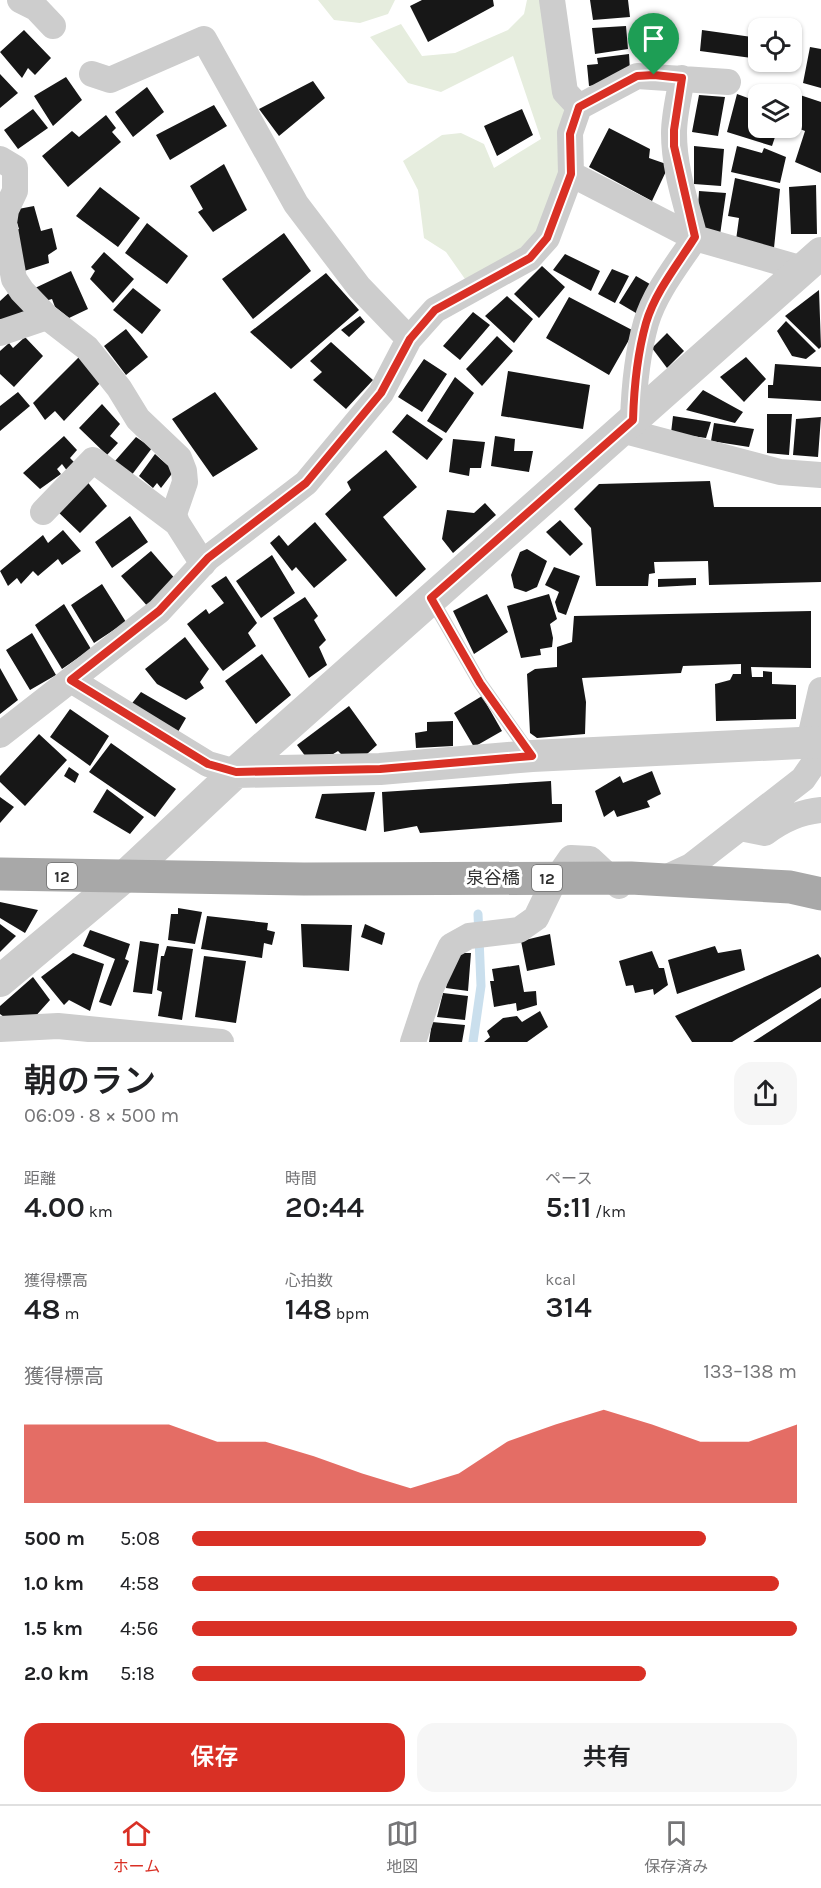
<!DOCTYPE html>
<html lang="ja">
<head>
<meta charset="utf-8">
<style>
	:root { --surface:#fff; --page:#f6f6f6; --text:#202124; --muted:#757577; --line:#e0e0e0; --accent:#d93025 }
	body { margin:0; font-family:Karla,"Noto Sans JP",sans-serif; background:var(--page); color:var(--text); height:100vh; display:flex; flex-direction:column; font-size:22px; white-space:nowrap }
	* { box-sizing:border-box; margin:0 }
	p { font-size:20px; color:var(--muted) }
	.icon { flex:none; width:33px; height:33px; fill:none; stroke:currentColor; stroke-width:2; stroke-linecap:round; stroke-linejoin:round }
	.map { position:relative; height:1042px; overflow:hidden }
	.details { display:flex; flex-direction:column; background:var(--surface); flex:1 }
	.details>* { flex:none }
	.tools { position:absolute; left:748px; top:18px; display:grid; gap:12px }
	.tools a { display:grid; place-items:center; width:54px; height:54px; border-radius:12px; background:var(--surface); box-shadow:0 2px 4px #0004; font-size:30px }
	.pin { position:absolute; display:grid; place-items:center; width:51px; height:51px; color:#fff; margin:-62px -26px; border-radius:50% 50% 50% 0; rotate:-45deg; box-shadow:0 0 6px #0007 }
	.pin .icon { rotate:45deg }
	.round { display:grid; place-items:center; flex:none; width:63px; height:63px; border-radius:18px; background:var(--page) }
	.headline { display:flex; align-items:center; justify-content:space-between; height:102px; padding:0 24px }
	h1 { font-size:33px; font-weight:600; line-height:45px }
	.stats { display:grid; grid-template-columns:repeat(3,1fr); gap:9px; height:102px; padding:6px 24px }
	.stats div { display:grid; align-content:center }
	.stats b { font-size:30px; font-weight:600 }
	.stats small { font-size:16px; font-weight:400 }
	.stats p { font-size:16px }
	.chart { height:168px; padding:12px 24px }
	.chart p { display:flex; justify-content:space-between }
	.chart svg { width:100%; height:108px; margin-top:6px; fill:var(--accent); opacity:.7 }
	.action { display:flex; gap:12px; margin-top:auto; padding:12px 24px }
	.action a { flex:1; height:69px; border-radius:18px; background:var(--accent); color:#fff; font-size:24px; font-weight:600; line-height:69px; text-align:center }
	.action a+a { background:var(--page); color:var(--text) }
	ul { padding:0 24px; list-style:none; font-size:20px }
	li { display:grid; grid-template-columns:96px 72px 1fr; align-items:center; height:45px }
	li i { height:15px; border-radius:8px; background:var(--accent) }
	.tabs { display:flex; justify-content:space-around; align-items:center; height:84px; border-top:2px solid var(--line); background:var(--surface); font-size:16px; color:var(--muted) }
	.tabs a { display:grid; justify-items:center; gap:3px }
	.tabs .on { color:var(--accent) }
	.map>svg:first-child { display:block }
	.green { fill:#e6edde }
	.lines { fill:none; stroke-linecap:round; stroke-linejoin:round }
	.stream { stroke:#cadfed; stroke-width:9 }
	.building { fill:#171717 }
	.service { stroke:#cdcdcd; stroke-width:14 }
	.minor { stroke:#cdcdcd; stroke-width:26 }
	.tertiary { stroke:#cdcdcd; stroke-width:32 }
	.primary { stroke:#a8a8a8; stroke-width:33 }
	.route-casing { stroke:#fff; stroke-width:12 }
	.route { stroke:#d93025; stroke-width:8 }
	.labels { text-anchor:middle; stroke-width:6; stroke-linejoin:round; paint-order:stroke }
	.shield { fill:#fff; stroke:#6e6e6e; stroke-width:1.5 }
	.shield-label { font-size:16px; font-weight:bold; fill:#303030 }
	.street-label { font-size:18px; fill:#303030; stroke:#fff }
</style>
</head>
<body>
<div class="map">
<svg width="821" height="1042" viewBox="0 0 821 1042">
	<rect width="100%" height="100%" fill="#fff"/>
	<path class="green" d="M 318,0 L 395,0 L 388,14 L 360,23 L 334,20 Z
		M 527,0 L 543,0 L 568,111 L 563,175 L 540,231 L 522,252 L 465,279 L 446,252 L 424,238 L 418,190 L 403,161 L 442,135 L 461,133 L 484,144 L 494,168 L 541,139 L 513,56 L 441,92 L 408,83 L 370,37 L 401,24 L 422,56 L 455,53 L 508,30 L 524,14 Z"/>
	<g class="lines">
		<path class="stream" d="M 473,1042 L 481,986 L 478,914"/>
	</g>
	<path class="building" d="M 422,0 L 493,0 L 494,6 L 428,42 L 410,6 Z
		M 590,0 L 628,0 L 630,17 L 593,20 Z
		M 626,26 L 628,49 L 595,54 L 592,28 Z
		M 24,30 L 51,58 L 35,75 L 28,68 L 22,78 L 0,52 Z
		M 702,30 L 759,38 L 759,59 L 700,51 Z
		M 792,43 L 801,44 L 797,64 L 792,63 Z
		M 810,47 L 821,49 L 821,88 L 803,83 Z
		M 629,54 L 630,71 L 614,83 L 589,86 L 587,65 L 598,64 L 597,58 Z
		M 0,74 L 18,93 L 0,108 Z
		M 66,77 L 82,100 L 53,126 L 34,96 Z
		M 313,81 L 325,98 L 279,136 L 259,109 Z
		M 147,87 L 164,112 L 133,137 L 115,112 Z
		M 737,94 L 759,102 L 759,128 L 778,128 L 772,146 L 727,132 Z
		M 699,95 L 725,97 L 718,136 L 692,132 Z
		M 800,95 L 821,102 L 821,173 L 795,162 L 805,131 L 792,126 L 792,115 Z
		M 214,105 L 227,126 L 170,160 L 156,135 Z
		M 33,109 L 48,128 L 18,149 L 4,130 Z
		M 522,109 L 533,135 L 497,156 L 484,126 Z
		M 106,115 L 116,128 L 112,132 L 121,142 L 68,187 L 42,156 L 72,131 L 79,137 Z
		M 609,128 L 650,149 L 649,158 L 669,165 L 652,201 L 589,167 Z
		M 694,146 L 724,149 L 721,186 L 694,184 Z
		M 737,146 L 762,153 L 764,148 L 786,157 L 780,183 L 731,172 Z
		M 224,164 L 247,210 L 213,232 L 198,212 L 203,209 L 190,186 Z
		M 735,178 L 780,189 L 774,248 L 736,240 L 739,218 L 728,216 Z
		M 816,185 L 817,234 L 791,234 L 789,187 Z
		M 100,187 L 140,218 L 118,247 L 76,216 Z
		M 699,191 L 726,193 L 720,235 L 704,232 L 698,208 Z
		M 34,206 L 41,231 L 52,228 L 57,249 L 48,255 L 49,263 L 21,272 L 15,230 L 19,229 L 13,210 Z
		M 147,223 L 188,256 L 167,284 L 125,253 Z
		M 284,233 L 311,271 L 253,319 L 222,279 Z
		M 104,252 L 134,279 L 113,303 L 90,279 L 95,271 L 91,267 Z
		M 565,254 L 600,271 L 591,291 L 553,270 Z
		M 542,266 L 565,287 L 539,318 L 514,294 Z
		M 612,269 L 629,276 L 615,303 L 598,294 Z
		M 71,271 L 88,309 L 69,318 L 55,307 L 52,299 L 45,301 L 35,288 Z
		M 326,273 L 359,310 L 291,369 L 250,332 Z
		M 636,276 L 655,287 L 641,316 L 619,303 Z
		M 133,288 L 161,310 L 142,334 L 113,310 Z
		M 13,289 L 29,313 L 5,322 L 0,319 L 0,301 Z
		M 819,290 L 821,347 L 819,349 L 785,316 Z
		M 507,296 L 533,319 L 514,343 L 485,316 Z
		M 569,297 L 634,331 L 609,375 L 546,338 Z
		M 473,312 L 490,325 L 460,360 L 443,346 Z
		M 360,316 L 365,322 L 349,337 L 341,330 Z
		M 786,321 L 816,351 L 806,359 L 792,356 L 777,331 Z
		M 126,329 L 148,357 L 126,375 L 104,346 Z
		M 667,333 L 684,351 L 667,368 L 652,348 Z
		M 497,336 L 513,351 L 482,386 L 466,369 Z
		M 25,337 L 43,356 L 14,387 L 0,374 L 0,351 L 9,343 L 13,348 Z
		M 331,342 L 373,380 L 346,409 L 313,380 L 322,372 L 310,361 Z
		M 79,357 L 103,380 L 64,421 L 55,411 L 45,420 L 33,403 Z
		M 746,357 L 766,379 L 744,402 L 720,377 Z
		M 424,359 L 447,374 L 422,412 L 398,397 Z
		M 775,364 L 821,367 L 821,401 L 768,398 L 768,385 L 773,385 Z
		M 508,371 L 590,385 L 583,429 L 501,416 Z
		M 455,377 L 474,393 L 446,433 L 427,421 Z
		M 703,390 L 743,412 L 735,423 L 686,410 Z
		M 18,392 L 30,406 L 0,431 L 0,406 Z
		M 215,392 L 258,449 L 213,477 L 172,419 Z
		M 102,404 L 120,424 L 110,436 L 118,443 L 107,455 L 79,428 Z
		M 407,414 L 443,439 L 427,460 L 392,432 Z
		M 767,414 L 792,414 L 789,455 L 767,453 Z
		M 673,416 L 711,422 L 706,438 L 671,433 Z
		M 821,417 L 818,457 L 793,455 L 796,419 Z
		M 714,423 L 754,429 L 749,447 L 711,441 Z
		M 64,436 L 77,450 L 70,458 L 76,464 L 68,472 L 62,464 L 57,469 L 61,474 L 40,489 L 23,473 Z
		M 495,436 L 515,439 L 514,451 L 533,451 L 529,472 L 491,466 Z
		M 136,437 L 152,448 L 131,476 L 115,461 Z
		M 453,439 L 485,442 L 481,468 L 470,468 L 469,476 L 449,472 Z
		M 386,450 L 417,487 L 383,517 L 426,569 L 396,597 L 325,514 L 351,490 L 347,482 Z
		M 155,454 L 174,471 L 161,488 L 157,483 L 153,488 L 139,476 Z
		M 85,479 L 107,506 L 80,533 L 55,509 Z
		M 710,481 L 714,507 L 821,507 L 821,582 L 709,585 L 708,561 L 654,562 L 655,573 L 649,574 L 648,586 L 596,586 L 591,528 L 574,509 L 599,484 Z
		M 485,503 L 496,515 L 453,553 L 442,539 L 447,510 L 474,513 Z
		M 130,516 L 148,542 L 112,568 L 95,542 Z
		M 560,520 L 583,544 L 570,556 L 546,532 Z
		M 315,522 L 347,560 L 314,588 L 296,567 L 292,571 L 270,543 L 279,535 L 288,546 Z
		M 63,530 L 81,551 L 62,565 L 58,559 L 38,576 L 33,571 L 21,584 L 17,578 L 8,586 L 0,571 L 43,535 L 48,543 Z
		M 527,549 L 547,561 L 537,587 L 526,592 L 514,588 L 511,575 L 520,552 Z
		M 151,551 L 177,581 L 149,608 L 121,576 Z
		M 272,555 L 295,593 L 261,618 L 236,581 Z
		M 554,567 L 580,576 L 566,615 L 558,612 L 555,602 L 559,592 L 545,585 Z
		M 226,576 L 257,623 L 248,633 L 256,646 L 223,671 L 187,624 L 206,609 L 209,614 L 224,603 L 211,586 Z
		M 696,578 L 696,585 L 658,587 L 658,579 Z
		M 102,584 L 126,622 L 94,643 L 71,605 Z
		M 487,594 L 508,632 L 474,654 L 453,611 Z
		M 549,594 L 557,619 L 550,624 L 553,638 L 552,647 L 540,649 L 541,655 L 521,658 L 507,606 Z
		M 305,597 L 318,616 L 314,620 L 326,640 L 319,647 L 327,665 L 309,678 L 273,618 Z
		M 64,604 L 91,649 L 62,669 L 35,625 Z
		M 811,611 L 811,668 L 751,667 L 752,677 L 763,677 L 763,671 L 772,672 L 772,684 L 796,685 L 796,719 L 716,721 L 715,684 L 730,680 L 733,674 L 741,674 L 741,664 L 683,666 L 681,673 L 582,678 L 586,702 L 585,734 L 537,738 L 530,733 L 527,674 L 535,669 L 557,667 L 557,647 L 572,642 L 574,616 Z
		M 32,633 L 56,675 L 30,690 L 6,650 Z
		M 185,637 L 209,669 L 200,682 L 204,688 L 186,700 L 157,684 L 145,669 Z
		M 262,654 L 291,695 L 256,724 L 225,681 Z
		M 0,668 L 18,700 L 0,714 Z
		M 141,692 L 186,718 L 175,737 L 129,707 Z
		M 482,696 L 502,731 L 474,747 L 454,713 Z
		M 349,706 L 377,745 L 367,754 L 344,757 L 338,751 L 330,756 L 306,757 L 297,745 Z
		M 70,709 L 109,736 L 90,766 L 50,737 Z
		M 453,721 L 453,746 L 416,748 L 415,733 L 427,731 L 427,722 Z
		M 39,734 L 67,760 L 25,806 L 0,782 L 0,776 Z
		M 111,743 L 176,789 L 155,817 L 89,772 Z
		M 69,767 L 79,774 L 75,783 L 64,776 Z
		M 652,771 L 661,794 L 647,801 L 650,807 L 617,817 L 614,810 L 604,817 L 595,791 L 620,776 L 623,783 Z
		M 551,781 L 552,804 L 562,804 L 562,822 L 420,833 L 417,826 L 384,832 L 382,792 Z
		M 107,789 L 144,817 L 130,834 L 93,812 Z
		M 375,792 L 366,831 L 315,818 L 322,794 Z
		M 0,797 L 14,807 L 0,823 Z
		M 0,902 L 38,910 L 25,933 L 0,918 Z
		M 178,908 L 202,912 L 195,944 L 168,940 L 171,914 L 178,914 Z
		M 207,916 L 268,923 L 267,930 L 275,932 L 272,945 L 264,943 L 262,958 L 201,949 Z
		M 0,924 L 16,936 L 0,952 Z
		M 301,924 L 352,925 L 349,971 L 303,967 Z
		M 365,924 L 385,933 L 382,945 L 361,937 Z
		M 90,930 L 130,944 L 125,959 L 129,961 L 111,1006 L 99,1002 L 115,959 L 83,946 Z
		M 550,934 L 555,965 L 527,971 L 521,941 Z
		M 140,941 L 159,944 L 152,994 L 133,992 Z
		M 167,946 L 193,949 L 182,1020 L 158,1016 L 162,992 L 157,990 L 161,956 L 164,956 Z
		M 715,946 L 718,953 L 741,949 L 745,970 L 677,994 L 668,960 Z
		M 652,951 L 659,968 L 664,968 L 668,985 L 654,995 L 653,989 L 635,993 L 633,985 L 626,986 L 619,961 Z
		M 73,953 L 104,964 L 90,1011 L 69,1000 L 64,1005 L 41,977 Z
		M 461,953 L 471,953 L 468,991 L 446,988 L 449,969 Z
		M 818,954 L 821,958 L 821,987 L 732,1042 L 692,1042 L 675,1016 Z
		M 204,956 L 246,961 L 236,1023 L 195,1017 Z
		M 519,965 L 524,992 L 536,991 L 537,1005 L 517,1011 L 516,1003 L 494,1007 L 490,981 L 494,981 L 492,969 Z
		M 33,977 L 50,1000 L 33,1019 L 4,1017 L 0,1014 L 0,1006 Z
		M 443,993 L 468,996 L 465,1020 L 437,1017 Z
		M 821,998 L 821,1042 L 753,1042 Z
		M 540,1011 L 548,1027 L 527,1042 L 484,1042 L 490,1037 L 487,1031 L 503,1018 L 517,1016 L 522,1022 Z
		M 432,1022 L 465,1025 L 462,1042 L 429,1042 Z"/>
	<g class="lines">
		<path class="service" d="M 431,598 L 480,683 L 531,755"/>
		<path class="minor" d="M 20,0 L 36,8 L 53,26
			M 552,0 L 565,92 L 579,107
			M 92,74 L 110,80 L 204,39 L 296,204 L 359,287 L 409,339
			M 728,82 L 637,76 L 579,107 L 570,133 L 571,174 L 695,238 L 803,269
			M 0,159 L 15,168 L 15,191 L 6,210 L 4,223 L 14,279 L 22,291 L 47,317 L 87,348 L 119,388 L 138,419 L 179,458 L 184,471 L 185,482 L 174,514 L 177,523 L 203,564
			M 0,333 L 47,317
			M 633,420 C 634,387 637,355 646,323 C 655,292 678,264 695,238 C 686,203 674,169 674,133 C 674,115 679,96 682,78
			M 621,430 L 780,472 L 821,475
			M 43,512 L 93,460 L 177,523
			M 71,680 L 208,764 L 236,772
			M 0,735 L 159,611 L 208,558 L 306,483 L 381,393 L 409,339 L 435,310 L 529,258 L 547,238 L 571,174
			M 809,742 L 821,690
			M 740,828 L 765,833 C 782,820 799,812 821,810
			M 663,879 L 691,866 L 803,779 L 821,753
			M 0,1029 L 58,1026 L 221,1042
			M 413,1042 L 431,988 L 451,946 L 469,936 L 519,930 L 536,918 L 551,887 L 571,858 L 590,859 L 619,886"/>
		<path class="tertiary" d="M 236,772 L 380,769 L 532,756 L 821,742
			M 0,981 L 124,877 L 236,772 L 821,253"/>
		<path class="primary" d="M 0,874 L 304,879 L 631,878 L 790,887 L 821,894"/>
	</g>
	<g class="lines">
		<defs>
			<path id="route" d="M 654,75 L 682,78 L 674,130 L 674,146 L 695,237 C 678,264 655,292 646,323 C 637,355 634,387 633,420 L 431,598 L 480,683 L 532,756 L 380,769 L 236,772 L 208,764 L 71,680 L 159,611 L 208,558 L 306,483 L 381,393 L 410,339 L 435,310 L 530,258 L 547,238 L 571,174 L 570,134 L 579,107 L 637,76 Z"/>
		</defs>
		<use href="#route" class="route-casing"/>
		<use href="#route" class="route"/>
	</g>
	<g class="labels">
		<g class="shield">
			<rect x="47" y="863" width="30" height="26" rx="4.5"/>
			<rect x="532" y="865" width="30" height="26" rx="4.5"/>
		</g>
		<g class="shield-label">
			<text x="62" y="882">12</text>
			<text x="547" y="884">12</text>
		</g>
		<g class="street-label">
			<text x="493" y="884">泉谷橋</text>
		</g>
	</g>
</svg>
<div class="tools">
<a><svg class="icon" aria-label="locate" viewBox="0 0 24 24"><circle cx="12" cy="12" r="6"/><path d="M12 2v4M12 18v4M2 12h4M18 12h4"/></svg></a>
<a><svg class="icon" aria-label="layers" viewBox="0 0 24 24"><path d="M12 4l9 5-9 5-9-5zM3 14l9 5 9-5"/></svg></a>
</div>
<div class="pin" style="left:654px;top:75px;background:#1e9e55"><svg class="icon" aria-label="arrive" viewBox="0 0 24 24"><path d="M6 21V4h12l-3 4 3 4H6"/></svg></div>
</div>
<section class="details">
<div class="headline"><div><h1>朝のラン</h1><p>06:09 · 8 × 500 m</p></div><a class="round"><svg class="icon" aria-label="share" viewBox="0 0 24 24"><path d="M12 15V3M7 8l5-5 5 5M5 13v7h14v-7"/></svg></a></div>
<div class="stats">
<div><p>距離</p><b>4.00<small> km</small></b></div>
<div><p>時間</p><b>20:44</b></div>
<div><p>ペース</p><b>5:11<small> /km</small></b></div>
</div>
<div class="stats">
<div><p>獲得標高</p><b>48<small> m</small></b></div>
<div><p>心拍数</p><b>148<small> bpm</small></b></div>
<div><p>kcal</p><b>314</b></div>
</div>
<div class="chart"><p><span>獲得標高</span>133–138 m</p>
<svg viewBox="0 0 160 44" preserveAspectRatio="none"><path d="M0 44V12L10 12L20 12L30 12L40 19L50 19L60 25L70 32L80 38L90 32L100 19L110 12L120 6L130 12L140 19L150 19L160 12V44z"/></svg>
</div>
<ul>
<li><b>500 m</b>5:08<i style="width:85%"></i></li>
<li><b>1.0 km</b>4:58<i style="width:97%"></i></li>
<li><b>1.5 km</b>4:56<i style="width:100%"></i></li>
<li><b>2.0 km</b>5:18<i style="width:75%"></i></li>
</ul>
<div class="action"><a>保存</a><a>共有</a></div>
</section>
<nav class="tabs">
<a class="on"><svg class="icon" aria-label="home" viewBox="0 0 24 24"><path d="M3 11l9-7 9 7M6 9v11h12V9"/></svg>ホーム</a>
<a><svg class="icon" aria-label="map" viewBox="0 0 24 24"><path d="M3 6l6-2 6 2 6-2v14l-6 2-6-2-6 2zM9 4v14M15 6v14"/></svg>地図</a>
<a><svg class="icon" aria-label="saved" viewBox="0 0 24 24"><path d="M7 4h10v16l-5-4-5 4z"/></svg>保存済み</a>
</nav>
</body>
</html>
